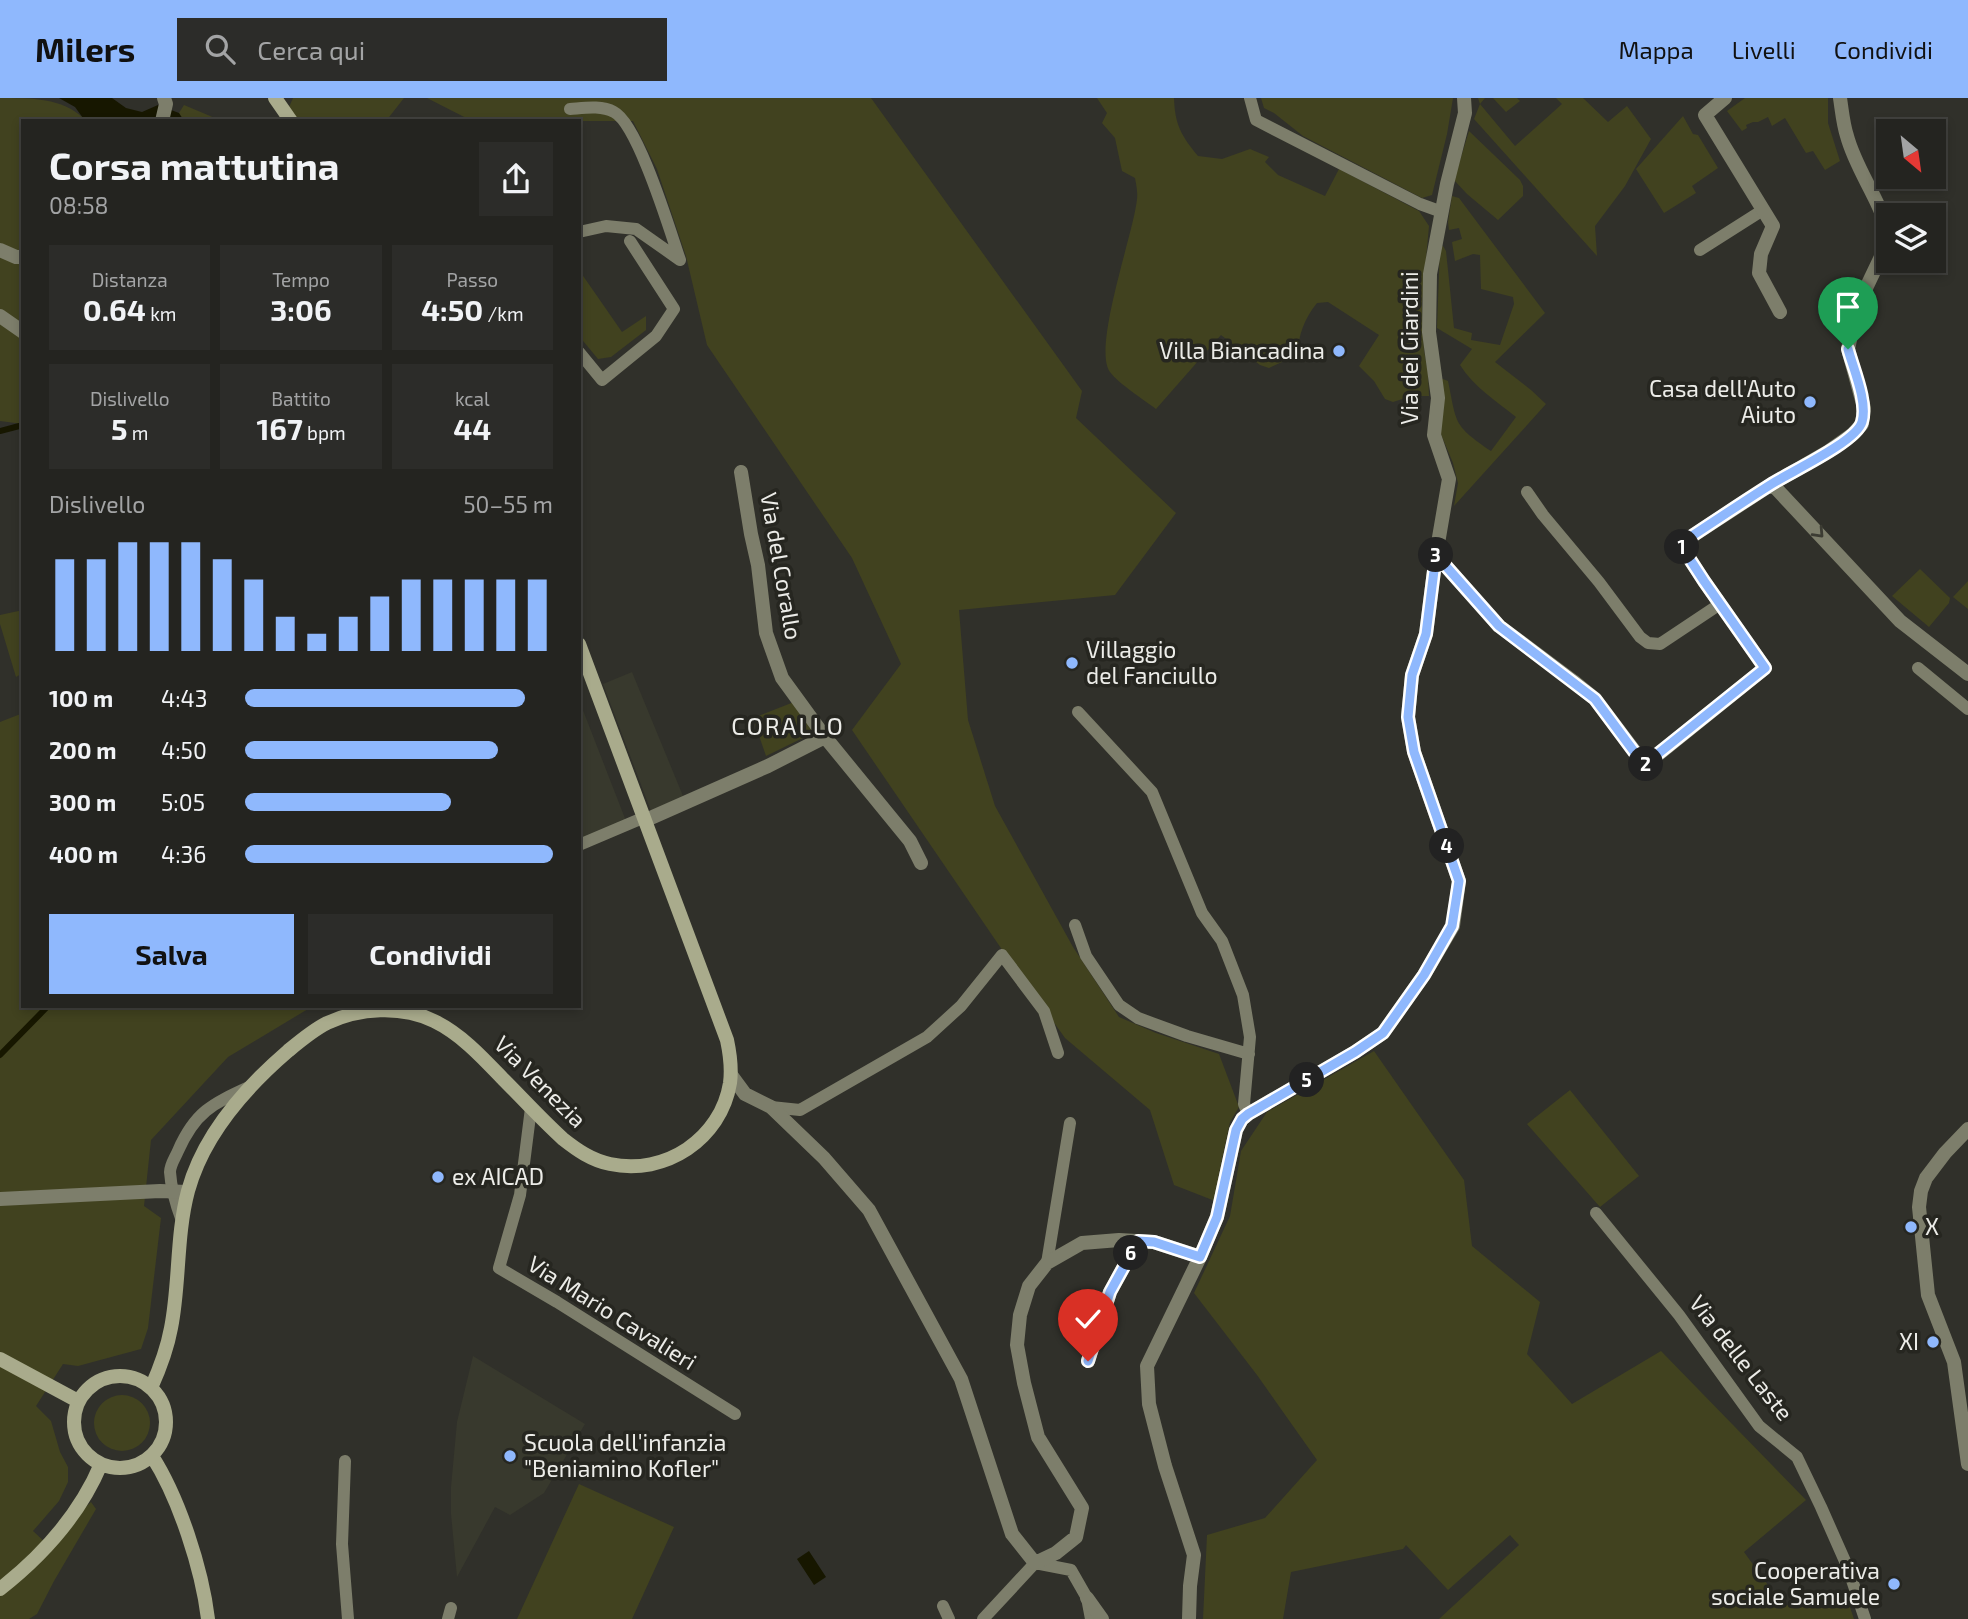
<!DOCTYPE html>
<html lang="it">
<head>
<meta charset="utf-8">
<style>
	:root { --surface:#242420; --page:#2c2c29; --text:#f1f3f6; --muted:#a3a4a5; --line:#41413e; --accent:#8fb8fd }
	body { margin:0; font-family:"Exo 2",sans-serif; background:var(--page); color:var(--text); height:100vh; display:flex; flex-direction:column; font-size:26px; white-space:nowrap }
	* { box-sizing:border-box; margin:0 }
	p { font-size:23px; color:var(--muted) }
	.icon { flex:none; width:38px; height:38px; fill:none; stroke:currentColor; stroke-width:2; stroke-linecap:round; stroke-linejoin:round }
	.map { position:relative; flex:1; overflow:hidden }
	.panel { position:absolute; left:21px; top:21px; width:560px; height:889px; display:flex; flex-direction:column; background:var(--surface); border-radius:0px; box-shadow:0 4px 10px #0003,0 0 0 2px var(--line) }
	.panel>* { flex:none }
	.needle { width:46px; rotate:151deg }
	.fabs { position:absolute; left:1876px; top:21px; display:grid; gap:14px }
	.fabs a { display:grid; place-items:center; width:70px; height:70px; border-radius:0px; background:var(--surface); box-shadow:0 4px 10px #0003,0 0 0 2px var(--line); font-size:35px }
	.pin { position:absolute; display:grid; place-items:center; width:60px; height:60px; color:#fff; margin:-72px -30px; border-radius:50% 50% 50% 0; rotate:-45deg; box-shadow:0 0 7px #0007 }
	.pin .icon { rotate:45deg }
	.km { position:absolute; width:35px; height:35px; margin:-18px; border-radius:50%; background:#222; color:#fff; font-size:19px; line-height:35px; text-align:center }
	.round { display:grid; place-items:center; flex:none; width:74px; height:74px; border-radius:0px; background:var(--page) }
	.summary { display:flex; align-items:center; justify-content:space-between; height:119px; padding:0 28px }
	h1 { font-size:38px; font-weight:700; line-height:52px }
	.stats { display:grid; grid-template-columns:repeat(3,1fr); gap:10px; height:119px; padding:7px 28px }
	.stats div { display:grid; align-content:center; border-radius:0px; background:var(--page); text-align:center }
	.stats b { font-size:30px; font-weight:700 }
	.stats small { font-size:19px; font-weight:400 }
	.stats p { font-size:19px }
	.chart { height:196px; padding:14px 28px }
	.chart p { display:flex; justify-content:space-between }
	.chart svg { width:100%; height:126px; margin-top:7px; stroke:var(--accent); stroke-width:6 }
	.action { display:flex; gap:14px; margin-top:auto; padding:14px 28px }
	.action a { flex:1; height:80px; border-radius:0px; background:var(--accent); color:#111; font-size:28px; font-weight:700; line-height:80px; text-align:center }
	.action a+a { background:var(--page); color:var(--text) }
	ul { padding:0 28px; list-style:none; font-size:23px }
	li { display:grid; grid-template-columns:112px 84px 1fr; align-items:center; height:52px }
	li i { height:18px; border-radius:9px; background:var(--accent) }
	header { display:flex; align-items:center; gap:42px; box-sizing:border-box; height:98px; padding:0 35px; background:var(--accent); color:#111 }
	header strong { font-size:33px }
	nav { display:flex; gap:38px; margin-inline-start:auto; font-size:24px }
	.search { width:490px; height:63px; background:var(--page); display:flex; align-items:center; gap:18px; box-sizing:border-box; padding:0 24px; border-radius:0px; color:var(--muted); font-size:26px }
	.map>svg:first-child { display:block }
	.built { fill:#38392d }
	.green { fill:#41421f }
	.water { fill:#171700 }
	.lines { fill:none; stroke-linecap:round; stroke-linejoin:round }
	.stream { stroke:#171700; stroke-width:6 }
	.lane { stroke:#7d7e6b; stroke-width:12 }
	.street { stroke:#7d7e6b; stroke-width:14 }
	.secondary { stroke:#a9ab8c; stroke-width:14 }
	.oneway { stroke:#3c3c33 }
	.route-casing { stroke:#fff; stroke-width:14 }
	.route { stroke:#8fb8fd; stroke-width:9 }
	.poi-dot { fill:#8fb8fd; stroke:#262620; stroke-width:2.5 }
	.labels { text-anchor:middle; stroke-width:7; stroke-linejoin:round; paint-order:stroke }
	.street-label { font-size:23px; fill:#ecece8; stroke:#262620 }
	.poi-label { font-size:23px; fill:#ecece8; stroke:#262620; text-anchor:end }
	.neighbourhood-label { font-size:24px; letter-spacing:2px; fill:#ecece8; stroke:#262620 }
</style>
</head>
<body>
<header>
<strong>Milers</strong>
<div class="search"><svg class="icon" aria-label="search" viewBox="0 0 24 24"><circle cx="10" cy="10" r="6"/><path d="M15 15l6 6"/></svg>Cerca qui</div>
<nav><a>Mappa</a><a>Livelli</a><a>Condividi</a></nav>
</header>
<div class="map">
<svg width="1968" height="1521" viewBox="0 0 1968 1521">
	<rect width="100%" height="100%" fill="#30302a"/>
	<path class="built" d="M 632,574 L 683,698 L 651,713 L 603,586 Z
		M 579,602 L 626,723 L 579,750 Z
		M 473,1258 L 585,1326 L 544,1395 L 510,1417 L 495,1409 L 457,1479 L 451,1416 L 451,1389 L 457,1324 Z"/>
	<path class="green" d="M 0,0 C 31,0 63,0 83,20 L 83,23 L 23,23 L 23,326 L 0,323 Z
		M 293,0 L 404,0 L 386,23 L 283,23 Z
		M 427,0 L 871,0 L 1082,293 L 1076,320 L 1176,415 L 1115,497 L 959,512 L 968,622 L 995,708 L 1073,849 L 1119,919 L 1156,935 L 1219,956 L 1239,1009 L 1230,1024 L 1218,1080 L 1219,1088 L 1215,1103 L 1174,1087 L 1150,1012 L 1065,940 L 1007,859 L 852,632 L 901,566 L 852,460 L 707,247 L 686,158 L 657,71 L 633,23 L 472,23 Z
		M 1097,0 L 1174,0 C 1175,27 1181,37 1198,58 L 1222,61 L 1250,51 L 1269,59 L 1265,64 L 1278,77 L 1325,98 L 1339,71 L 1419,113 L 1429,128 L 1422,206 L 1424,252 L 1428,275 L 1429,298 L 1412,298 L 1393,304 L 1385,301 L 1374,283 L 1359,268 L 1379,237 L 1328,204 L 1317,205 C 1304,221 1299,236 1297,257 L 1269,270 L 1260,267 L 1221,237 L 1156,311 C 1143,301 1119,286 1110,274 C 1092,250 1134,134 1137,101 C 1138,94 1136,86 1135,80 L 1122,73 L 1115,40 L 1102,25 L 1107,15 Z
		M 1261,0 L 1453,0 L 1447,36 L 1432,97 L 1422,100 L 1303,38 L 1274,15 L 1264,10 Z
		M 1478,0 L 1485,0 L 1480,6 L 1515,48 L 1562,6 L 1556,0 L 1583,0 L 1608,24 L 1627,8 L 1651,41 L 1625,88 L 1595,128 L 1597,158 L 1474,21 L 1480,6 Z
		M 1493,0 L 1517,0 L 1520,3 L 1506,14 Z
		M 1745,0 L 1828,0 L 1828,25 L 1840,63 L 1825,72 L 1813,53 L 1806,55 L 1785,20 L 1772,28 L 1768,19 L 1758,24 L 1753,24 L 1746,27 L 1747,30 L 1742,33 L 1727,13 Z
		M 184,7 L 222,23 L 184,23 L 179,15 Z
		M 1683,18 L 1693,36 L 1698,37 L 1718,70 L 1692,88 L 1696,95 L 1664,115 L 1636,71 Z
		M 1469,33 L 1520,82 L 1523,88 L 1523,98 L 1498,122 L 1467,96 L 1454,82 Z
		M 1452,98 L 1459,100 L 1545,215 L 1495,264 L 1531,292 L 1546,306 L 1454,408 L 1458,385 L 1453,365 L 1440,334 L 1444,308 L 1440,280 L 1448,283 C 1457,326 1453,327 1491,353 L 1516,319 C 1496,303 1474,289 1460,267 L 1472,251 L 1437,230 L 1440,149 L 1443,148 L 1446,153 L 1454,230 L 1472,235 L 1471,242 L 1500,247 L 1514,206 L 1513,199 L 1481,191 L 1480,157 L 1473,156 L 1455,163 L 1452,144 L 1462,141 L 1459,130 L 1449,132 L 1448,124 Z
		M 579,172 L 622,234 L 646,218 L 646,232 L 611,259 L 598,261 L 579,238 Z
		M 1920,471 L 1950,500 L 1949,505 L 1929,529 L 1892,498 Z
		M 1968,483 L 1968,511 L 1953,499 Z
		M 23,512 L 23,575 L 16,579 L 0,526 L 0,517 Z
		M 794,604 L 812,629 L 813,635 L 766,658 L 753,620 Z
		M 23,615 L 23,908 L 313,908 L 228,959 L 151,1042 L 144,1108 L 161,1120 L 148,1230 L 141,1251 L 78,1268 L 63,1266 L 36,1308 L 51,1323 L 60,1354 L 68,1369 L 68,1384 L 59,1403 L 33,1433 L 47,1446 L 91,1404 L 96,1411 L 54,1483 L 37,1516 L 29,1521 L 0,1521 L 0,624 Z
		M 1374,953 L 1464,1082 L 1472,1148 L 1540,1204 L 1527,1256 L 1572,1306 L 1661,1253 L 1806,1402 L 1744,1454 L 1783,1508 L 1845,1495 L 1854,1521 L 1439,1521 L 1519,1447 L 1510,1437 L 1448,1492 L 1406,1447 L 1403,1451 L 1291,1474 L 1283,1521 L 1203,1521 L 1207,1437 L 1265,1420 L 1317,1362 L 1257,1277 L 1194,1195 L 1230,1118 L 1241,1053 L 1267,1014 Z
		M 1570,992 L 1639,1078 L 1600,1109 L 1527,1026 Z
		M94 1325a28 28 0 1 1 56 0a28 28 0 1 1-56 0Z
		M 579,1386 L 674,1429 L 632,1521 L 517,1521 Z"/>
	<path class="water" d="M 59,0 L 112,0 L 126,10 L 142,14 L 158,7 L 179,15 L 184,23 L 83,23 L 83,20 L 75,9 Z
		M 809,1453 L 826,1479 L 814,1487 L 797,1461 Z"/>
	<g class="lines">
		<path class="stream" d="M 0,333 L 23,327
			M 0,957 L 48,908"/>
		<path class="lane" d="M 1250,0 L 1256,22 L 1420,106 L 1442,114
			M 570,11 C 584,10 601,7 614,14 C 638,26 670,133 680,162 L 636,131 L 606,128 L 579,134
			M 1700,152 L 1763,112
			M 579,254 L 602,282 L 656,238 L 674,211 L 630,143
			M 1527,394 L 1543,417 L 1599,484 L 1640,539 L 1648,545 L 1660,546 L 1720,506
			M 1918,570 L 1968,611
			M 1078,614 L 1152,694 L 1202,815 L 1222,843 L 1243,897 L 1250,939 L 1244,1006 L 1248,1016
			M 579,747 L 645,719
			M 1075,827 L 1086,858 L 1119,907 L 1138,920 L 1187,938 L 1249,956
			M 771,1009 L 800,1012 L 927,939 L 961,908 L 1002,857 L 1044,913 L 1058,955
			M 531,1010 L 520,1097 L 499,1170 L 557,1204 L 735,1316
			M 1596,1115 L 1679,1217 L 1759,1328 L 1797,1359 L 1821,1409 L 1848,1470 L 1865,1521
			M 182,1123 C 176,1107 171,1091 170,1074 C 170,1067 175,1060 178,1053 C 195,1014 212,1006 249,989
			M 1047,1165 L 1070,1025
			M 345,1363 L 342,1446 L 348,1521
			M 943,1508 L 949,1521
			M 448,1521 L 451,1510
			M 983,1521 L 1035,1465 L 1071,1472 L 1087,1500 L 1091,1521"/>
		<path class="street" d="M 1725,0 L 1705,17 L 1773,128 L 1761,156 L 1759,175 L 1780,214
			M 1840,0 C 1842,13 1843,26 1847,38 C 1856,72 1880,101 1888,135
			M 162,23 L 166,6 L 164,0
			M 0,152 L 16,159 L 23,159
			M 0,218 L 23,234
			M 741,374 L 751,436 L 758,467 L 766,535 L 782,580 L 825,639 L 910,743 L 921,765
			M 1772,386 L 1900,523 L 1968,576
			M 1436,457 L 1499,528 L 1573,583 L 1595,601 L 1645,667 L 1765,570 L 1704,483 L 1680,446 L 1772,386 L 1829,353 L 1853,336 L 1862,326 L 1864,310 L 1848,251 L 1853,228 L 1867,188 L 1888,144
			M 646,722 L 768,668 L 825,639
			M 731,977 L 745,996 L 771,1009 L 824,1060 L 869,1112 L 961,1281 L 1012,1436 L 1035,1465 L 1056,1455 L 1076,1439 L 1082,1410 L 1038,1339 L 1024,1285 L 1017,1247 L 1020,1217 L 1029,1188 L 1047,1165 L 1082,1145 L 1119,1142 L 1154,1144 L 1200,1159
			M 1968,1031 L 1945,1055 L 1926,1080 L 1921,1093 L 1919,1109 L 1928,1197 L 1954,1264 L 1968,1366
			M 0,1101 L 160,1093 L 187,1094
			M 1088,1263 L 1110,1194 L 1138,1143
			M 1087,1500 L 1102,1521
			M 1189,1521 L 1190,1488 L 1194,1457 L 1165,1368 L 1149,1306 L 1147,1268 L 1200,1159 L 1217,1119 L 1236,1032 L 1242,1021 L 1248,1016 L 1355,954 L 1383,935 L 1424,877 L 1453,828 L 1459,783 L 1414,654 L 1408,619 L 1412,577 L 1426,536 L 1436,457 L 1449,381 L 1434,337 L 1438,300 L 1429,234 L 1430,176 L 1447,86 L 1465,15 L 1464,0"/>
		<path class="secondary" d="M 275,0 L 291,23
			M 0,1261 L 78,1303
			M74 1324a46 46 0 1 1 92 0a46 46 0 1 1-92 0Z
			M 151,1290 C 160,1270 167,1252 171,1230 C 180,1185 176,1138 188,1093 C 203,1038 245,990 288,953 C 300,943 313,932 327,925 C 359,910 401,907 434,923 C 461,936 483,960 503,981 C 523,1001 542,1022 563,1041 C 577,1052 591,1062 610,1066 C 665,1078 721,1041 730,985 C 732,970 730,956 727,942 L 579,546
			M 152,1358 C 179,1400 202,1471 208,1521
			M 0,1491 C 42,1458 80,1416 101,1366"/>
	</g>
	<defs><path id="oneway-chevron" d="M-2-3.5L2.5 0L-2 3.5" fill="none" stroke-width="1.6" stroke-linecap="round" stroke-linejoin="round" transform="scale(1.75)"/></defs>
	<use class="oneway" href="#oneway-chevron" transform="translate(1819 435) rotate(47)"/>
	<g class="lines">
		<defs>
			<path id="route" d="M 1088,1263 L 1110,1194 L 1138,1143 L 1154,1144 L 1200,1159 L 1217,1119 L 1236,1032 L 1242,1021 L 1248,1016 L 1355,954 L 1383,935 L 1424,877 L 1452,828 L 1459,783 L 1414,654 L 1408,619 L 1412,577 L 1426,536 L 1436,457 L 1499,528 L 1595,601 L 1644,667 L 1765,570 L 1704,483 L 1680,446 C 1710,426 1740,406 1770,387 C 1790,374 1856,344 1862,324 C 1868,304 1853,270 1848,251"/>
		</defs>
		<use href="#route" class="route-casing"/>
		<use href="#route" class="route"/>
	</g>
	<g class="poi-dot">
		<circle cx="1339" cy="253" r="7"/>
		<circle cx="1810" cy="304" r="7"/>
		<circle cx="1072" cy="565" r="7"/>
		<circle cx="438" cy="1079" r="7"/>
		<circle cx="1911" cy="1129" r="7"/>
		<circle cx="1933" cy="1244" r="7"/>
		<circle cx="510" cy="1358" r="7"/>
		<circle cx="1894" cy="1486" r="7"/>
	</g>
	<g class="labels">
		<g class="street-label">
			<text transform="translate(1410 250) rotate(-90)" y="8">Via dei Giardini</text>
			<text transform="translate(781 468) rotate(80)" y="8">Via del Corallo</text>
			<text transform="translate(540 984) rotate(45)" y="8">Via Venezia</text>
			<text transform="translate(612 1215) rotate(32)" y="8">Via Mario Cavalieri</text>
			<text transform="translate(1741 1260) rotate(52)" y="8">Via delle Laste</text>
		</g>
		<g class="poi-label">
			<text x="1325" y="261">Villa Biancadina</text>
			<text x="1796" y="299">Casa dell'Auto<tspan x="1796" dy="26">Aiuto</tspan></text>
			<text x="1086" y="560" text-anchor="start">Villaggio<tspan x="1086" dy="26">del Fanciullo</tspan></text>
			<text x="452" y="1087" text-anchor="start">ex AICAD</text>
			<text x="1925" y="1137" text-anchor="start">X</text>
			<text x="1919" y="1252">XI</text>
			<text x="524" y="1353" text-anchor="start">Scuola dell'infanzia<tspan x="524" dy="26">"Beniamino Kofler"</tspan></text>
			<text x="1880" y="1481">Cooperativa<tspan x="1880" dy="26">sociale Samuele</tspan></text>
		</g>
		<g class="neighbourhood-label">
			<text x="788" y="637">CORALLO</text>
		</g>
	</g>
</svg>
<div class="fabs">
<a><svg class="needle" viewBox="-14 -14 28 28"><path d="M0-13l5 13h-10z" fill="#e53935"/><path d="M0 13l5-13h-10z" fill="#a3a4a5"/></svg></a>
<a><svg class="icon" aria-label="layers" viewBox="0 0 24 24"><path d="M12 4l9 5-9 5-9-5zM3 14l9 5 9-5"/></svg></a>
</div>
<div class="pin" style="left:1848px;top:251px;background:#1e9e55"><svg class="icon" aria-label="arrive" viewBox="0 0 24 24"><path d="M6 21V4h12l-3 4 3 4H6"/></svg></div>
<div class="pin" style="left:1088px;top:1263px;background:#d93025"><svg class="icon" aria-label="check" viewBox="0 0 24 24"><path d="M5 12l5 5 9-10"/></svg></div>
<b class="km" style="left:1682px;top:449px">1</b>
<b class="km" style="left:1646px;top:666px">2</b>
<b class="km" style="left:1436px;top:457px">3</b>
<b class="km" style="left:1447px;top:748px">4</b>
<b class="km" style="left:1307px;top:982px">5</b>
<b class="km" style="left:1131px;top:1155px">6</b>
<section class="panel">
<div class="summary"><div><h1>Corsa mattutina</h1><p>08:58</p></div><a class="round"><svg class="icon" aria-label="share" viewBox="0 0 24 24"><path d="M12 15V3M7 8l5-5 5 5M5 13v7h14v-7"/></svg></a></div>
<div class="stats">
<div><p>Distanza</p><b>0.64<small> km</small></b></div>
<div><p>Tempo</p><b>3:06</b></div>
<div><p>Passo</p><b>4:50<small> /km</small></b></div>
</div>
<div class="stats">
<div><p>Dislivello</p><b>5<small> m</small></b></div>
<div><p>Battito</p><b>167<small> bpm</small></b></div>
<div><p>kcal</p><b>44</b></div>
</div>
<div class="chart"><p><span>Dislivello</span>50–55 m</p>
<svg viewBox="0 0 160 44" preserveAspectRatio="none"><path d="M5 44V12M15 44V12M25 44V6M35 44V6M45 44V6M55 44V12M65 44V19M75 44V32M85 44V38M95 44V32M105 44V25M115 44V19M125 44V19M135 44V19M145 44V19M155 44V19"/></svg>
</div>
<ul>
<li><b>100 m</b>4:43<i style="width:91%"></i></li>
<li><b>200 m</b>4:50<i style="width:82%"></i></li>
<li><b>300 m</b>5:05<i style="width:67%"></i></li>
<li><b>400 m</b>4:36<i style="width:100%"></i></li>
</ul>
<div class="action"><a>Salva</a><a>Condividi</a></div>
</section>
</div>
</body>
</html>
